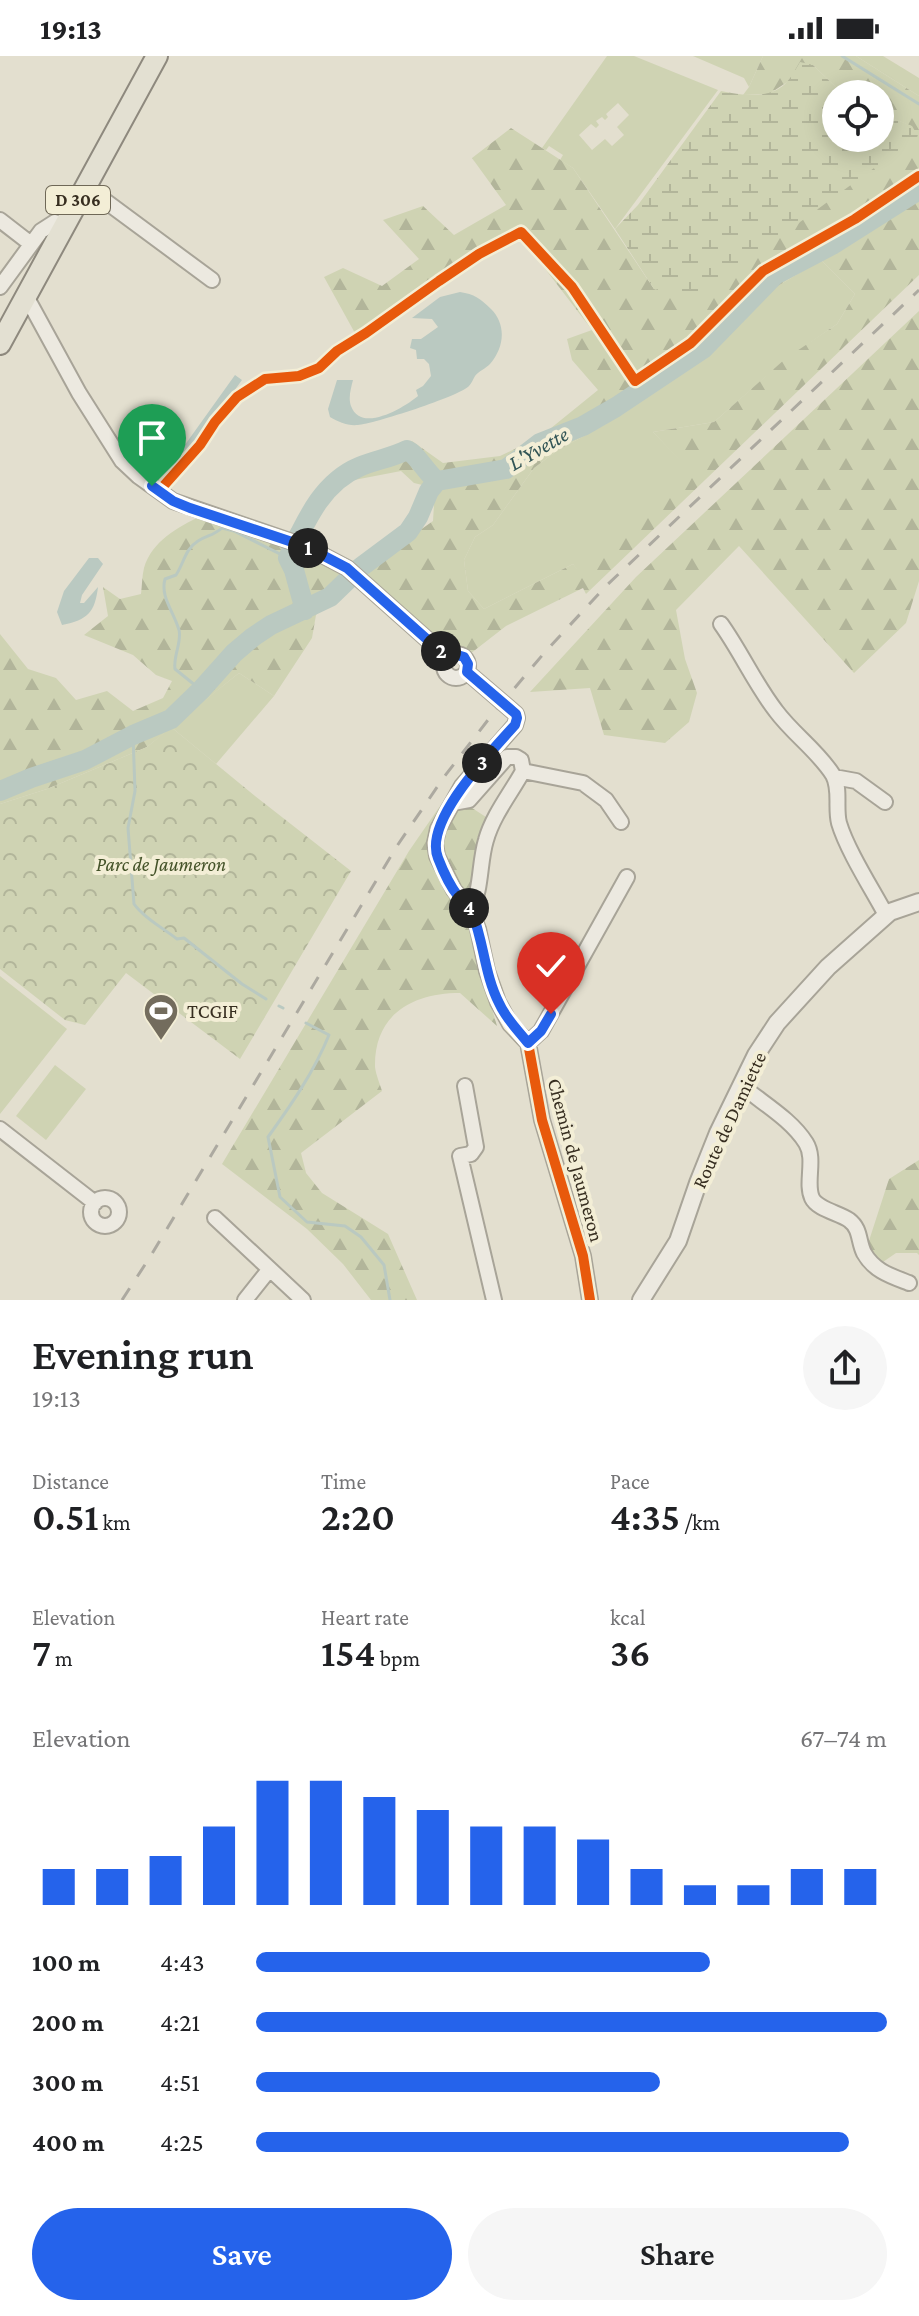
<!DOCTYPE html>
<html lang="en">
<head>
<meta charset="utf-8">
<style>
	:root { --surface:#fff; --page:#f6f6f6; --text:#202124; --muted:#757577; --accent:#2563eb }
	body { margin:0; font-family:"Crimson Pro",serif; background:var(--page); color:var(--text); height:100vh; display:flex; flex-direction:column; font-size:30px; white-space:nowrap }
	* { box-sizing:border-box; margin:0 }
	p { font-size:26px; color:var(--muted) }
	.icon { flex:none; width:44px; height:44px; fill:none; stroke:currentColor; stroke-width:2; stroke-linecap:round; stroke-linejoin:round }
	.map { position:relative; height:1244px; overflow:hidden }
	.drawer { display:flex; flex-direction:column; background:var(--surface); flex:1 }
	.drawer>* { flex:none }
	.fabs { position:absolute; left:822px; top:24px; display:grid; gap:16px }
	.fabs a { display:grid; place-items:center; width:72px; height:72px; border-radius:50%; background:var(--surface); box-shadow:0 4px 20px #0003; font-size:40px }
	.pin { position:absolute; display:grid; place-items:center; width:68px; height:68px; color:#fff; margin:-82px -34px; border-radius:50% 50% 50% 0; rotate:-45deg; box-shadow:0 0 8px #0007 }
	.pin .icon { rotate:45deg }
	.km { position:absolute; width:40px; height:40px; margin:-20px; border-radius:50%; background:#222; color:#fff; font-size:22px; line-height:40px; text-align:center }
	.round { display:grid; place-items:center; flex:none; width:84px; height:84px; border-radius:42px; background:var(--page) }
	.head { display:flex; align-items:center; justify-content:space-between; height:136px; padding:0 32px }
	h1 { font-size:44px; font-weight:600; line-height:60px }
	.metrics { display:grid; grid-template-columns:repeat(3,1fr); gap:12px; height:136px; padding:8px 32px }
	.metrics div { display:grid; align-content:center }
	.metrics b { font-size:40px; font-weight:600 }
	.metrics small { font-size:22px; font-weight:400 }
	.metrics p { font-size:22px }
	.chart { height:224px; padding:16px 32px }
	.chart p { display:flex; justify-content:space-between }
	.chart svg { width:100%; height:144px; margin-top:8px; stroke:var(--accent); stroke-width:6 }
	.action { display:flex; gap:16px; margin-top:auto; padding:16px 32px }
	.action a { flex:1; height:92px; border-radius:48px; background:var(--accent); color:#fff; font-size:32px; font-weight:600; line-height:92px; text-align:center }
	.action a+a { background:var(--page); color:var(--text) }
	ul { padding:0 32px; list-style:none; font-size:26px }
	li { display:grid; grid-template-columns:128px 96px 1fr; align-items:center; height:60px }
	li i { height:20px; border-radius:10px; background:var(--accent) }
	.status { display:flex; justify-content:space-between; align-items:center; height:56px; padding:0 40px; background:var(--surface); direction:ltr }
	.status svg { height:22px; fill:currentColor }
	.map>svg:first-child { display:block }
	.green { fill:#cfd3b3; fill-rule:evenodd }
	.forest { fill:url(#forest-firs); fill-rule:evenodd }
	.wetland { fill:url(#wetland-marsh) }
	.park { fill:url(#park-crowns) }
	.water { fill:#bac9c1 }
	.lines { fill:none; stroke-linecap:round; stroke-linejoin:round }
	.stream { stroke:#bac9c1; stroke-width:3 }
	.river { stroke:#bac9c1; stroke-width:20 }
	.minor-casing { stroke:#a8a498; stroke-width:18 }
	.tertiary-casing { stroke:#a8a498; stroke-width:20 }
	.primary-casing { stroke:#8e897e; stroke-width:24 }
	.minor { stroke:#ece9e0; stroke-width:14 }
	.tertiary { stroke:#ece9e0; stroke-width:16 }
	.primary { stroke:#e3e0d2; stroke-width:20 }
	.rail { stroke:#aca9a0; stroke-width:3; stroke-dasharray:14 14; stroke-linecap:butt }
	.cycleway-casing { stroke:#f3eed6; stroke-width:15 }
	.cycleway { stroke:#e8590c; stroke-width:10 }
	.route-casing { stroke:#fff; stroke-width:16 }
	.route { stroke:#2563eb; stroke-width:10 }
	.labels { text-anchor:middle; stroke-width:8; stroke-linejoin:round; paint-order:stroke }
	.shield { fill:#f3eed6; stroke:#6f6857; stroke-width:2 }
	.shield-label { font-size:18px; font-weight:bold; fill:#372e20 }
	.park-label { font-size:20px; font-style:italic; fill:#435228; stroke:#f3eed6 }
	.poi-label { font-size:20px; fill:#372e20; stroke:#f3eed6; text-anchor:start }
	.street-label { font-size:20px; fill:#372e20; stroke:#f3eed6 }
	.water-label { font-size:22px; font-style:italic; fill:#315455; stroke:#f3eed6 }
</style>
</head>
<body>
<div class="status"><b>19:13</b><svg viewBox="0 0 49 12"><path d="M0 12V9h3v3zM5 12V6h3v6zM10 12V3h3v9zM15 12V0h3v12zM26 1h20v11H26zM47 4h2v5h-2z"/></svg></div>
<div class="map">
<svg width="919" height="1244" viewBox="0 0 919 1244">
	<defs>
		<pattern id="forest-firs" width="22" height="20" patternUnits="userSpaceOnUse" patternTransform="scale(2)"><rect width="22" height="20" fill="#cfd3b3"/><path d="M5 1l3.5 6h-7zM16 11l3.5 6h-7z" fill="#b2b59a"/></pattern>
		<pattern id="wetland-marsh" width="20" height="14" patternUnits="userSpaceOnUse" patternTransform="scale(2)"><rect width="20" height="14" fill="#cfd3b3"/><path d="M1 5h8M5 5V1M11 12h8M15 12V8" fill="none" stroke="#b2b59a"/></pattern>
		<pattern id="park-crowns" width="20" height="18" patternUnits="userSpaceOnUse" patternTransform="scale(2)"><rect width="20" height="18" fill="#cfd3b3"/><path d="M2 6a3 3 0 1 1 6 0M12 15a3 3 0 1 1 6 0" fill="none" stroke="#b2b59a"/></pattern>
	</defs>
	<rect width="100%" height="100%" fill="#e3dfcf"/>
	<path class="green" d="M 607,0 L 634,0 L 718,34 L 615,173 L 573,112 L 560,104 L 563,99 L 549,90 L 546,94 L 542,92 ZM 618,47 L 629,59 L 617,71 L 624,79 L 612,90 L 605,83 L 592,94 L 579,79 L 591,68 L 596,72 L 599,69 L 596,65 L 602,61 L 605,64 L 608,61 L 606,58 Z
		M 693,0 L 763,0 L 749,31 L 744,22 Z
		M 856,0 L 883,0 L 919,22 L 919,40 Z
		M 919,114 L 919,134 L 832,189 L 775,219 L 703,293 L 640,335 L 631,327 L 637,319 L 700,271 L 751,218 L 766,207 L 860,154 Z
		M 821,204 L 855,238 L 837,268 L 785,304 L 714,366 L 653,376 L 687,411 L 578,515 L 573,508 L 484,553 L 468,535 L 464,504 L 475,481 L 493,469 L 534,412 L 558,394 L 606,368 L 645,337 L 703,299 L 771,234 Z
		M 239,617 L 274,640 L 216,708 L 171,671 Z
		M 0,920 L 67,973 L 0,1058 Z
		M 55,1009 L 86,1033 L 46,1084 L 16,1060 Z"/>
	<path class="forest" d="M 763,0 L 856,0 L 919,40 L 919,114 L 831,171 L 766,207 L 751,218 L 700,271 L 637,318 L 631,327 L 640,335 L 703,293 L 775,219 L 832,189 L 919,134 L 919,219 L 586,538 L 583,532 L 506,570 L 470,598 L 462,590 L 447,591 L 355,520 L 316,559 L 312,582 L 274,640 L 239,617 L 147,691 L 47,733 L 0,748 L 0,578 L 28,613 L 56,622 L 76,644 L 107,635 L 133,655 L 163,642 L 172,625 L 156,619 L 133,599 L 84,579 L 108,560 L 103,531 L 120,543 L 141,538 C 142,530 142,520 144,512 C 152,485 178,471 201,460 L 290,486 L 355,520 L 433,465 L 435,432 L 414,427 L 401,415 L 349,425 L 330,443 L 305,486 L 289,476 L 340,413 L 412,385 L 443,407 L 500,400 L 540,381 L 598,334 L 572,304 L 567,283 L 592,274 L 526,188 L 520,171 L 448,211 L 356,279 L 324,221 L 343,212 L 382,230 L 419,203 L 383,164 L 423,150 L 454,179 L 506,149 L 472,102 L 511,72 L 573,112 L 654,233 L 911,70 L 880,57 L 880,38 L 843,38 L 813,9 L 769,38 L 743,39 L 749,31 ZM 821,204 L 855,238 L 837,268 L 785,303 L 714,366 L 653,376 L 686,411 L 578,514 L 573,508 L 484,553 L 468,535 L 464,504 L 475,481 L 493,469 L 534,412 L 558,394 L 606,368 L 645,337 L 703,299 L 771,234 Z
		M 919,255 L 919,525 L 906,567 L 854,617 L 739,490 L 676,554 L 685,603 L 697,637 L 689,666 L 665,687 L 604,679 L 590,632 L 530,636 L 636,521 Z
		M 449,737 L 489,763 L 477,801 L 479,908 L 497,970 L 460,937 C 413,937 374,958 375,1011 C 376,1019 380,1028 382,1035 L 301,1097 L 306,1117 L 322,1137 L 388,1178 L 417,1244 L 371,1244 L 343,1208 L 307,1173 L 222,1108 L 409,795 Z
		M 919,1104 L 919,1199 L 917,1197 L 896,1197 L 883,1206 L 865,1197 L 889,1123 Z"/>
	<path class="wetland" d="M 800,6 L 813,9 L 843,38 L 836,38 L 836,82 L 880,82 L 880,57 L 912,70 L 918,80 L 696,242 L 654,233 L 615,173 L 638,149 L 721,35 C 742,39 767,44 785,28 C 791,22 796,13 800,6 Z"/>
	<path class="park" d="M 171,671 L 255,740 L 351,815 L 240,1003 L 126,917 L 85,969 L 65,964 L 0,913 L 0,748 L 47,733 L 147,691 Z"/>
	<path class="water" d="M 460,236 C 474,238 481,243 491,253 C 507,269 504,292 490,308 C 485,313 479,315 475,320 C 473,323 472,327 469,330 C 460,340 373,368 358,369 C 347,370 339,366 330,361 L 328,353 L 337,324 L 353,324 C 351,332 348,342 351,350 C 361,378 405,351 418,340 L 416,334 L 423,330 L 431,320 L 429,308 L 424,303 L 417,303 L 416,294 L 410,292 L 412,283 L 421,283 L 438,271 L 432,263 L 412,262 L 440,241 Z
		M 235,319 L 242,324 L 183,405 L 177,400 Z
		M 89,502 L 98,502 L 103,508 L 82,539 L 80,547 L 84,547 L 98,531 C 95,556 88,564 62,569 L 57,556 L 64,535 Z"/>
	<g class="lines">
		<path class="stream" d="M 842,0 L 919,48
			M 201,634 L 175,613 C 173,600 182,586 179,574 C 174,556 160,541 165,523 L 176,519 C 184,507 185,493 198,485 C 207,479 213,480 222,472 L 234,475 L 288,502
			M 133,679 L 135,735 L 128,772 L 134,848 C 144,862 163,872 177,883 L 184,882 L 242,928 L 266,943
			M 279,950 L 283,952
			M 306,967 L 329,979 C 314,1016 291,1049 268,1081 L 280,1141 L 307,1166 L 345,1170 L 361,1181 L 384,1209 L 390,1244"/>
		<path class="river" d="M 305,554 L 294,514 L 288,502 C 305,467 321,427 359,411 C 375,404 391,402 407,394 C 417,398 426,417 437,425
			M 0,735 L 31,722 L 85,704 L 133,679 L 171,663 L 201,634 L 234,597 L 253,581 L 271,569 L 330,541 L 361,511 L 408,476 L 418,461 L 429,435 L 437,425 L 506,413 L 540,387 L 583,370 L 616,351 L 703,293 L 775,219 L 832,189 L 919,134"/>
		<defs>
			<path id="minor" d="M 85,130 L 212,224
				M 0,164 L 31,188
				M 0,231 L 41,175 L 55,166 L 65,168
				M 26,240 L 79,337 L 122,405 L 138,420 L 173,445 L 307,491 L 347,512 L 448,602
				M 721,568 C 741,596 755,628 776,655 C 793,678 818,695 833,719 C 841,733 835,752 839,767 C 847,794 872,833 886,859
				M444 610a12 12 0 1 1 24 0a12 12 0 1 1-24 0Z
				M 467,616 L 516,658 L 517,662 L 515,669 L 462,730 L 438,773 L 435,787 L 437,800 L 454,834 L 471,854 L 478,873 L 487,915 L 498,946 L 510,968 L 528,987 L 542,1064 L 583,1200 L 590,1244
				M 523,715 L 583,727 L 606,744 L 621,766
				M 834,721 L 856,725 L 885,746
				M 453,747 L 469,744 L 507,701 L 516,701 L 521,704 L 523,715 C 511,737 493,759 486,784 C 479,807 482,832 471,854
				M 528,987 L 541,975 L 627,821
				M 741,1029 C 762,1047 791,1063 806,1087 C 816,1103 805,1127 812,1142 C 817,1153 839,1157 849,1164 C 861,1173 858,1185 864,1197 C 874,1215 891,1220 909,1227
				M 465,1030 L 476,1091 L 471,1098 L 460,1100 L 494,1244
				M 0,1073 L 95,1147
				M91 1156a14 14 0 1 1 28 0a14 14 0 1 1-28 0Z
				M 215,1162 L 303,1244
				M 245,1244 L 269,1214"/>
			<path id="tertiary" d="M 641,1244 L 678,1185 L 698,1127 L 718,1077 L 756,999 L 777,967 L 828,911 L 890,856 L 919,846"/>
			<path id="primary" d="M 0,288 L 157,0"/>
		</defs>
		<use href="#minor" class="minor-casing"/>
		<use href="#tertiary" class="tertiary-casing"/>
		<use href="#primary" class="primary-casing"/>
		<use href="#minor" class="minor"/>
		<use href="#tertiary" class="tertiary"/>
		<use href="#primary" class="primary"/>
		<path class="rail" d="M 122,1244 L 150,1201 L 397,790 L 444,721 L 491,660 L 545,596 L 607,529 L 919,234"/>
		<defs>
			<path id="cycleway" d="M 448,602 L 347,512 L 307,491 L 190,452 L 173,445 L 159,435 L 200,389 L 215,366 L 237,341 L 265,323 L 299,320 L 319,312 L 337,295 L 366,277 L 439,225 L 479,198 L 521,176 L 572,231 L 635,325 L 691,287 L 763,215 L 855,163 L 919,120
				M 467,616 L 516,658 L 517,662 L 515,669 L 462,730 L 438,773 L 435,787 L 437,800 L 454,834 L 471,854 L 478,873 L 487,915 L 498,946 L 510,968 L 528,987 L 542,1064 L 583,1200 L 590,1244"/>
		</defs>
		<use href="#cycleway" class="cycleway-casing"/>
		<use href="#cycleway" class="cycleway"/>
	</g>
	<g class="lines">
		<defs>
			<path id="route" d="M 152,430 L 173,445 L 190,452 L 307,491 L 347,512 L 448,602 L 454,598 L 464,601 L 468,608 L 467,616 L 516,658 L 517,662 L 515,669 C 491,696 423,765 438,802 C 443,815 450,830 458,840 C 463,847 470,851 473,859 C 484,888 485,920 499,947 C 506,963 517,973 528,987 L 541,975 L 551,958"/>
		</defs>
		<use href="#route" class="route-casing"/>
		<use href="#route" class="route"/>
	</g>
	<defs>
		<symbol id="stadium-pin" viewBox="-11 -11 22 30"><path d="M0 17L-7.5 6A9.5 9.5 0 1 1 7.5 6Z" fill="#736c5d" stroke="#f3eed6"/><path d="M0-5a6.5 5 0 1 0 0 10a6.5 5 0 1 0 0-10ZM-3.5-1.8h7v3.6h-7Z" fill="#fff"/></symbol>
	</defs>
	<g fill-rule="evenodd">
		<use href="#stadium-pin" x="141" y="935" width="40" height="54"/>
	</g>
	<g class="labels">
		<rect class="shield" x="46" y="130" width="64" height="28" rx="6"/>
		<g class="shield-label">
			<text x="78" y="150">D 306</text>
		</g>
		<g class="park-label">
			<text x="161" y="815">Parc de Jaumeron</text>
		</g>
		<g class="poi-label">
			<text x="187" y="962">TCGIF</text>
		</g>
		<g class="street-label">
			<text transform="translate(729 1064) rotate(-65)" y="7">Route de Damiette</text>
			<text transform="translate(576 1104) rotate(75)" y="7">Chemin de Jaumeron</text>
		</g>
		<g class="water-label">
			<text transform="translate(538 392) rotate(-30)" y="8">L'Yvette</text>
		</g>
	</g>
</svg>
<div class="fabs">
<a><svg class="icon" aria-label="locate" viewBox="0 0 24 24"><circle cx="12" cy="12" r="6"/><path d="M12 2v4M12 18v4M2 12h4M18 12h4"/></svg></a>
</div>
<div class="pin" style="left:152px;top:430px;background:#1e9e55"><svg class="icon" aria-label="arrive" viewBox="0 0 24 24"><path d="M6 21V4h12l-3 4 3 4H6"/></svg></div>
<div class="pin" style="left:551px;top:958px;background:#d93025"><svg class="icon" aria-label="check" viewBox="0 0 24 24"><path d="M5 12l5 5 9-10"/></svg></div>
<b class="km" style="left:308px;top:492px">1</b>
<b class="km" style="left:441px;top:595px">2</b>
<b class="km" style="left:482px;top:707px">3</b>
<b class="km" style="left:469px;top:852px">4</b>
</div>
<section class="drawer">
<div class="head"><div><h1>Evening run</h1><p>19:13</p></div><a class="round"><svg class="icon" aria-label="share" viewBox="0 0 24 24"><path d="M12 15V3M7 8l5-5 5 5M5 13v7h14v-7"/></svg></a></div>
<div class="metrics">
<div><p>Distance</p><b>0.51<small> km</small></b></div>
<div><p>Time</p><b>2:20</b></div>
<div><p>Pace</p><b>4:35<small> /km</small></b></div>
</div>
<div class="metrics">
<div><p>Elevation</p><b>7<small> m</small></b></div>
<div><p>Heart rate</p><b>154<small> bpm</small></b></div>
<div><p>kcal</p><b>36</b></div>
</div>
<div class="chart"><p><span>Elevation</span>67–74 m</p>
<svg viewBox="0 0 160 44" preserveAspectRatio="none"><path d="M5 44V33M15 44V33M25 44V29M35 44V20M45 44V6M55 44V6M65 44V11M75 44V15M85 44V20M95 44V20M105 44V24M115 44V33M125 44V38M135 44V38M145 44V33M155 44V33"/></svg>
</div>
<ul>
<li><b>100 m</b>4:43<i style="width:72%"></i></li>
<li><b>200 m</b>4:21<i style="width:100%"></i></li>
<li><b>300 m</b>4:51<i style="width:64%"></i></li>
<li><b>400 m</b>4:25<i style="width:94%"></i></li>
</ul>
<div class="action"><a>Save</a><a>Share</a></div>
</section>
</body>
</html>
